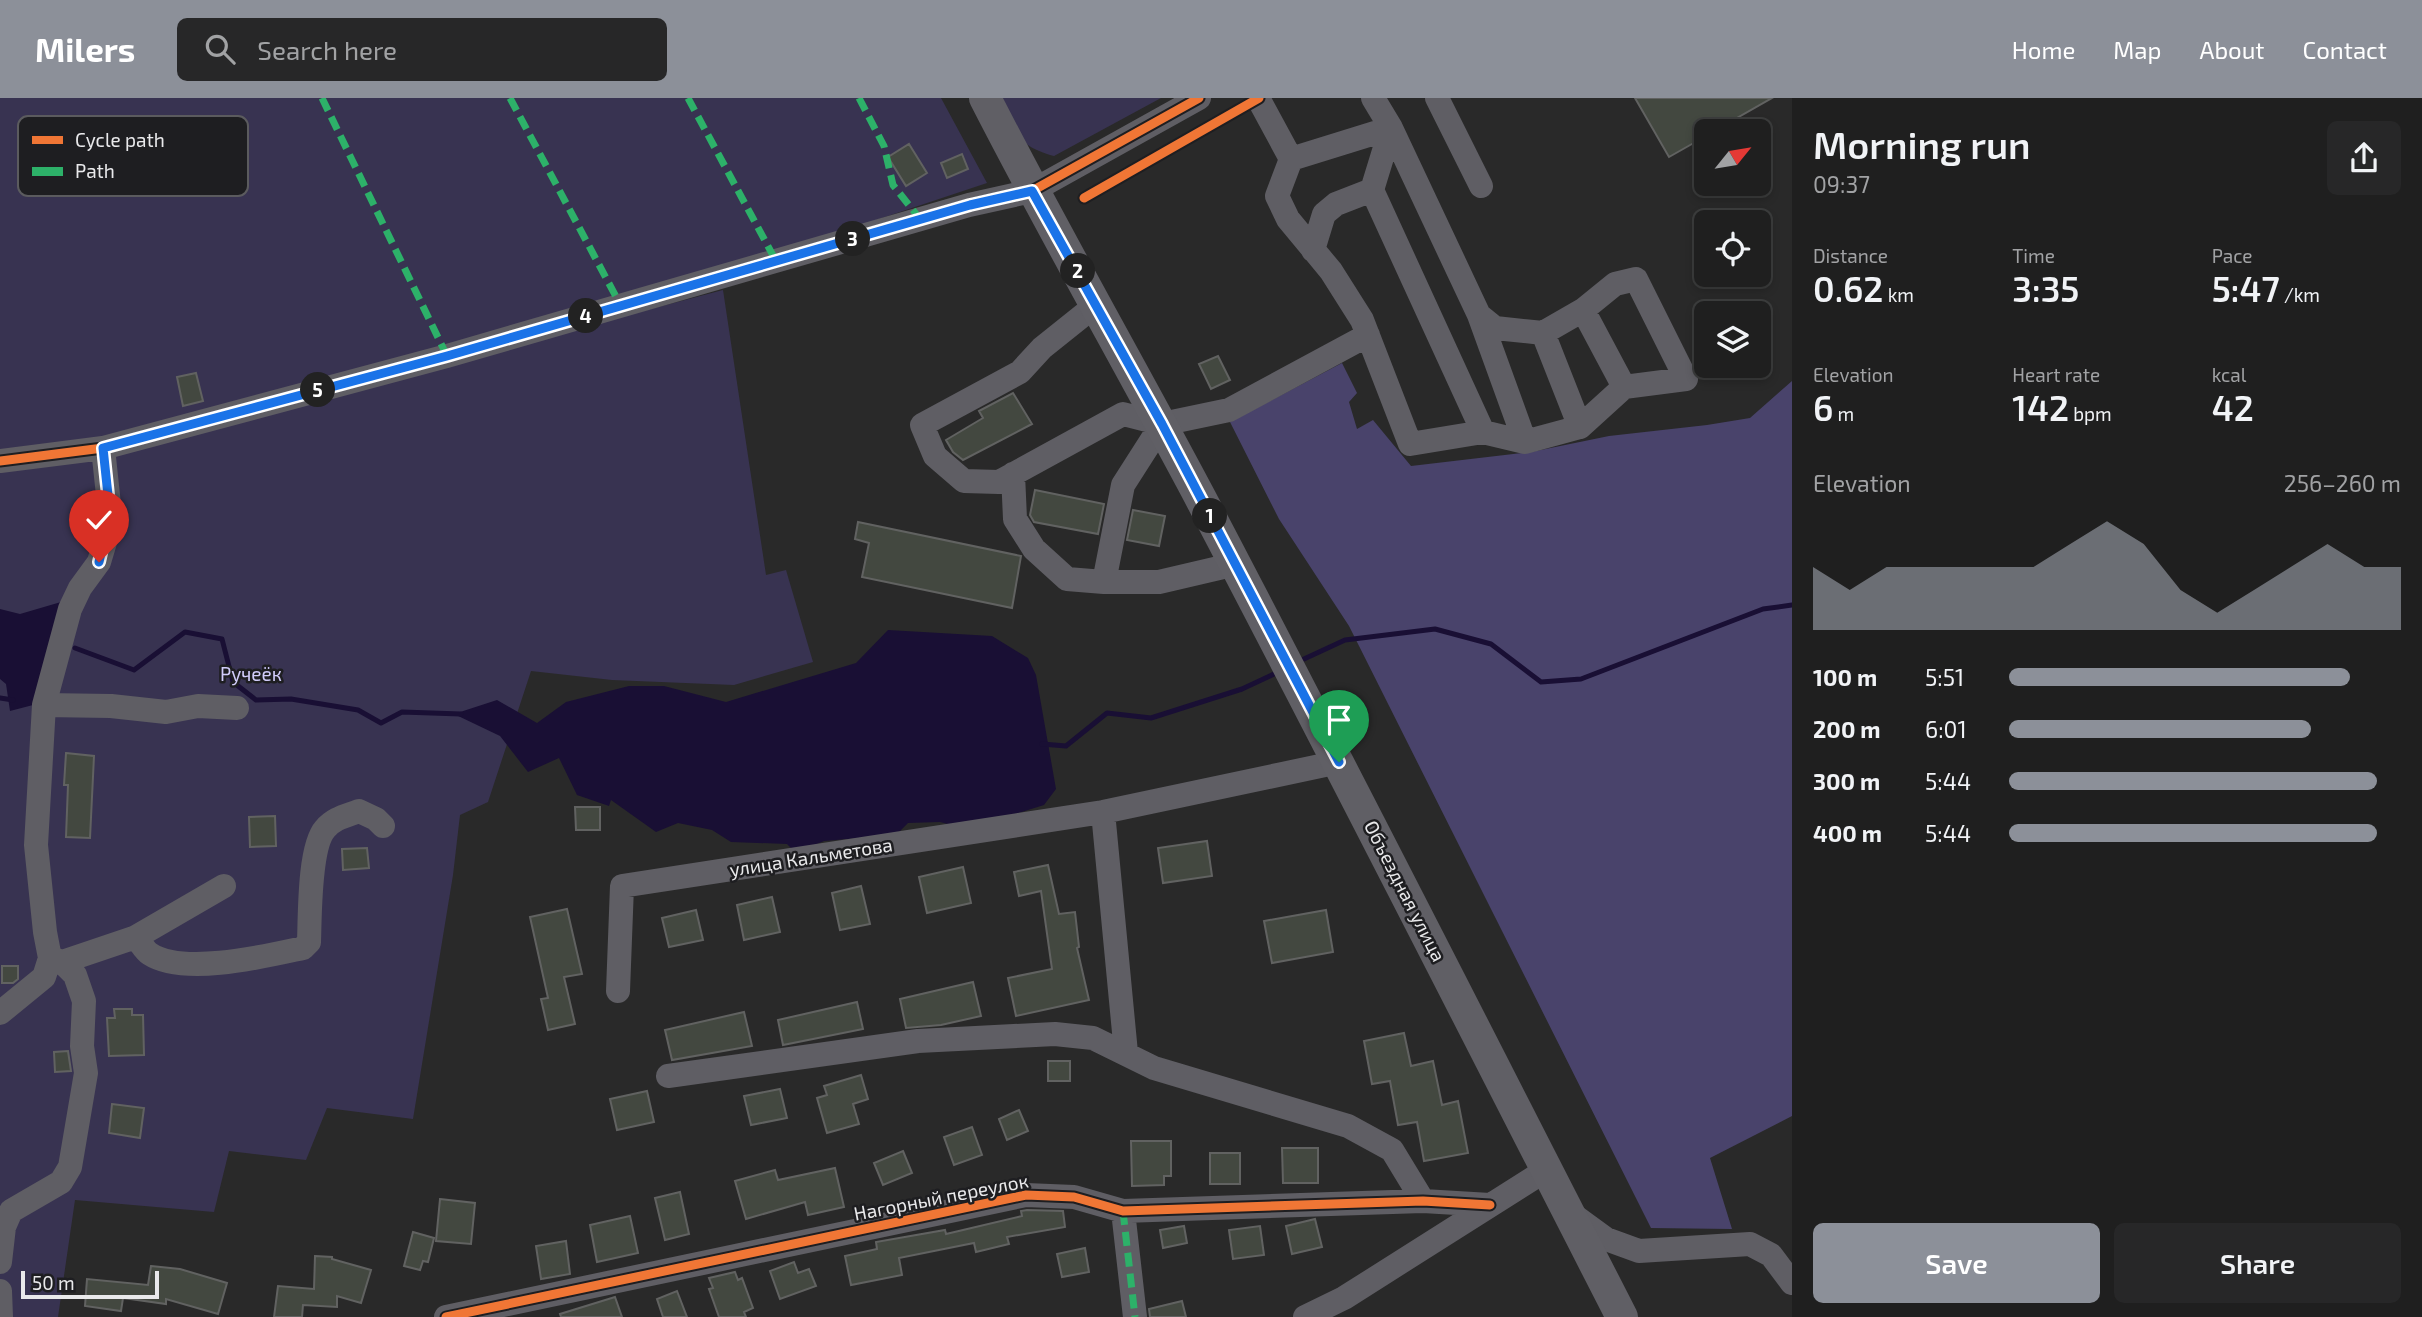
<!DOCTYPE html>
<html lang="en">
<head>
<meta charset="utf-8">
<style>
	:root { --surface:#1f1f1f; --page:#272728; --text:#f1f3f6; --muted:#a1a2a4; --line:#3c3d3d; --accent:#8c9099 }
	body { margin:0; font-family:"Exo 2",sans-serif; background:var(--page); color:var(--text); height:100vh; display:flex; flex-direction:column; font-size:26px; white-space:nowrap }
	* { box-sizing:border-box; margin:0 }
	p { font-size:23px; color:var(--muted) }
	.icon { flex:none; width:38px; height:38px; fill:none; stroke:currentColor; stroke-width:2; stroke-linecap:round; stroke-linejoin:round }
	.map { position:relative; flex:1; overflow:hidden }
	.side { display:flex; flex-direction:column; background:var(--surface); width:630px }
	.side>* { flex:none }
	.needle { width:46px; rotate:60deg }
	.tools { position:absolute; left:1694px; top:21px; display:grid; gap:14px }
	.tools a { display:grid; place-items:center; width:77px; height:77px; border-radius:10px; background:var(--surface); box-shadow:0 4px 10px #0003,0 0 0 2px var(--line); font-size:35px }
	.scale { position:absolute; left:21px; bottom:18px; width:138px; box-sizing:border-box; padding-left:7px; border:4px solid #e9e9eb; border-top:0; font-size:19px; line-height:24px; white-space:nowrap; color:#e9e9eb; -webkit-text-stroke:5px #1e1e21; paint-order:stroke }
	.pin { position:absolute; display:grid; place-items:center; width:60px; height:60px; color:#fff; margin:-72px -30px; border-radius:50% 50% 50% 0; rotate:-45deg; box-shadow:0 0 7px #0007 }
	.pin .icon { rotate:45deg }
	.km { position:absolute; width:35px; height:35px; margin:-18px; border-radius:50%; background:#222; color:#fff; font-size:19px; line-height:35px; text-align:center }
	.round { display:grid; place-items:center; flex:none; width:74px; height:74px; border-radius:10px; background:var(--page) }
	.summary { display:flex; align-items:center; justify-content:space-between; height:119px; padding:0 21px }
	h1 { font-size:38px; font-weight:600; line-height:52px }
	.metrics { display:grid; grid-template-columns:repeat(3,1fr); gap:10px; height:119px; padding:7px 21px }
	.metrics div { display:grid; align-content:center }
	.metrics b { font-size:35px; font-weight:600 }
	.metrics small { font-size:19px; font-weight:400 }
	.metrics p { font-size:19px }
	.chart { height:196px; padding:14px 21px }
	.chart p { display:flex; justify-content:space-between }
	.chart svg { width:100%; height:126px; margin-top:7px; fill:var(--accent); opacity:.7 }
	.button { display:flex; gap:14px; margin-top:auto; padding:14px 21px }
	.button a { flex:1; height:80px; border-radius:10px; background:var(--accent); color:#fff; font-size:28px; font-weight:600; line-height:80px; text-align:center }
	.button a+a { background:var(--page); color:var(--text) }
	ul { padding:0 21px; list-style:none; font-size:23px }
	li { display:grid; grid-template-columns:112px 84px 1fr; align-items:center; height:52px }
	li i { height:18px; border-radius:9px; background:var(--accent) }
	header { display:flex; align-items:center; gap:42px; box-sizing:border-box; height:98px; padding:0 35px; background:var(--accent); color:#fff }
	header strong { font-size:33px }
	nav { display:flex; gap:38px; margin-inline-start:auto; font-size:24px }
	.search { width:490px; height:63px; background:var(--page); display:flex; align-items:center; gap:18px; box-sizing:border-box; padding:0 24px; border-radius:10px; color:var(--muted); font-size:26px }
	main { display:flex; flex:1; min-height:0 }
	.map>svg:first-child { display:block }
	.green { fill:#383351 }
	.forest { fill:#49436b }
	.water { fill:#190f34 }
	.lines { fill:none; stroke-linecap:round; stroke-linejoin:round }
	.stream { stroke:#190f34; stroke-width:5 }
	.building { fill:#434840; stroke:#616261; stroke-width:2 }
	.minor { stroke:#5f5e64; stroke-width:24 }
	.major { stroke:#605f65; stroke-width:32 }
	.quiet { stroke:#2db169; stroke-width:7; stroke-dasharray:14 7; stroke-linecap:butt }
	.cycleway-casing { stroke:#1e1e21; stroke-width:13 }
	.cycleway { stroke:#f07635; stroke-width:9 }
	.route-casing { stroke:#fff; stroke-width:14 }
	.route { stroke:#1a73e8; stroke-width:9 }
	.labels { text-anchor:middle; stroke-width:5; stroke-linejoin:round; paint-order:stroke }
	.park-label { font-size:19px; fill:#d1ccfa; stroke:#1e1e21 }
	.street-label { font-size:19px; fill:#e9e9eb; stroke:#1e1e21 }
	.key { fill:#1e1e21; stroke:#5b5b5e; stroke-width:2 }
	.key-label { font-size:19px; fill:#e9e9eb }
</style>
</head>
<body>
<header>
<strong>Milers</strong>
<div class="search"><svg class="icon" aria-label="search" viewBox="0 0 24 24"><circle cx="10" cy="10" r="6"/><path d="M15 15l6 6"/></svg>Search here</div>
<nav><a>Home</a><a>Map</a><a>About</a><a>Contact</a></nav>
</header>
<main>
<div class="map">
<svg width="1792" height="1219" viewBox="0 0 1792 1219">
	<rect width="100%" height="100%" fill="#292929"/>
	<path class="green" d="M 0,0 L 941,0 L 987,85 L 729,171 L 79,348 L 0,363 Z
		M 999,0 L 1161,0 L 1054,58 C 1015,47 1016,34 999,0 Z
		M 723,192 L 766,477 L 786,472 L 813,564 L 734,587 L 612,582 L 531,573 L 488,704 L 460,717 L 453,777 L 413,1021 L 327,1010 L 306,1062 L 229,1053 L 214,1114 L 75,1102 L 58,1219 L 0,1219 L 0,369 L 91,358 Z"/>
	<path class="forest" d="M 1342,265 L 1357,295 L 1349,304 L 1357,331 L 1373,322 L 1411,368 L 1531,354 L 1609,338 L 1707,327 L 1750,320 L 1792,283 L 1792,1018 L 1710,1060 L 1732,1131 L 1651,1130 L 1349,528 L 1279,421 L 1230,324 Z"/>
	<path class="water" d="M 61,504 L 33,607 L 10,613 L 6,586 L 0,581 L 0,511 L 20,516 Z
		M 888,532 L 992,538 L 1028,560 L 1036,577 L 1056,691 L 1044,707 L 967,731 L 940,724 L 908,725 L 893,740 L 871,739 L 824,743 L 796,755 L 787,746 L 731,744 L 712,732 L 678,725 L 656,734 L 611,702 L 609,708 L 577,697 L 559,660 L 528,674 L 500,638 L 454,616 L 497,602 L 537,625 L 566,604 L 629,588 L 664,588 L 726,604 L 856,565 Z"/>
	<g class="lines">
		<path class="stream" d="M 75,550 L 134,572 L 185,534 L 222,541 L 233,584 L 256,602 L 291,601 L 358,612 L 381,625 L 402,614 L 461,616
			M 1304,561 L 1345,542 L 1435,531 L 1491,546 L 1541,584 L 1581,581 L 1763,511 L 1792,507
			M 0,600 L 13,602
			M 1042,646 L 1066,648 L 1107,615 L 1151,620 L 1242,591 L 1274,576"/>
	</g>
	<path class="building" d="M 1635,0 L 1772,0 L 1714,33 L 1706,33 L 1706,38 L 1669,59 Z
		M 909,46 L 927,75 L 906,88 L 888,59 Z
		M 962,56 L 968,71 L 947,80 L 941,65 Z
		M 1218,258 L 1230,282 L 1211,291 L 1199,266 Z
		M 196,275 L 203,303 L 183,308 L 177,279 Z
		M 1013,295 L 1032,326 L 963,362 L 953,354 L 946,342 L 983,320 L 979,313 Z
		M 1035,392 L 1104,406 L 1098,436 L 1034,424 L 1030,417 Z
		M 1133,412 L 1165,418 L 1159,448 L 1127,442 Z
		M 858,424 L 1021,458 L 1012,510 L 862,479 L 869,445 L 855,441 Z
		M 66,655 L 94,658 L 90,740 L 66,739 L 68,687 L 64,687 Z
		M 575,709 L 600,709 L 600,732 L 576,732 Z
		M 275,718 L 276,748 L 250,749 L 249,719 Z
		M 1207,743 L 1212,778 L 1163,785 L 1158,750 Z
		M 367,750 L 369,770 L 343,772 L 342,751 Z
		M 1048,767 L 1059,816 L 1075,814 L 1079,849 L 1077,850 L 1089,902 L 1016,918 L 1008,880 L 1052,871 L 1041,793 L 1019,798 L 1014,774 Z
		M 963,769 L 971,805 L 927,815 L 919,779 Z
		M 861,788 L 870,826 L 840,832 L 832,795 Z
		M 772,799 L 780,834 L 744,842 L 737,807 Z
		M 567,811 L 582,876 L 564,879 L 575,926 L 548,932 L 541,901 L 548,900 L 530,819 Z
		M 696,812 L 703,842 L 669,849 L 662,820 Z
		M 1326,812 L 1333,854 L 1272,865 L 1264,823 Z
		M 2,868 L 18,868 L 18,881 L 13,885 L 2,885 Z
		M 973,884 L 981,918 L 941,927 L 906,930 L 900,901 Z
		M 857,904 L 863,931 L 783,947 L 778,922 Z
		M 114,911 L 132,911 L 132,917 L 143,917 L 144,957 L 109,958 L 107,920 L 115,920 Z
		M 744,914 L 752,948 L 672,962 L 665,932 Z
		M 1404,935 L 1411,968 L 1433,963 L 1442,1007 L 1458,1003 L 1468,1055 L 1424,1063 L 1417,1024 L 1398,1027 L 1390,983 L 1372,986 L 1364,943 Z
		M 68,953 L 71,973 L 55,974 L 54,954 Z
		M 1048,963 L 1070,963 L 1070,983 L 1048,983 Z
		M 861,977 L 868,1001 L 853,1006 L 859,1026 L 827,1035 L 817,1000 L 827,997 L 824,988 Z
		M 780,991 L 787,1020 L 751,1027 L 744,998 Z
		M 647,993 L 654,1024 L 617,1032 L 610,1001 Z
		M 112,1006 L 144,1010 L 140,1040 L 109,1035 Z
		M 1019,1012 L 1028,1033 L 1007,1042 L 999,1021 Z
		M 972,1029 L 982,1057 L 954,1067 L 944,1039 Z
		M 1131,1043 L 1171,1043 L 1171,1078 L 1164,1078 L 1164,1087 L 1132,1088 Z
		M 1282,1050 L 1318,1050 L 1318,1085 L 1283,1085 Z
		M 903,1053 L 912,1075 L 883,1087 L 874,1065 Z
		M 1210,1055 L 1240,1055 L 1240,1086 L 1210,1086 Z
		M 835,1070 L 844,1109 L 808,1117 L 805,1104 L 746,1121 L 735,1083 L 775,1072 L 778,1082 Z
		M 680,1094 L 689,1136 L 665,1142 L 655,1100 Z
		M 440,1101 L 475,1105 L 471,1146 L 436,1143 Z
		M 1027,1112 L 1063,1113 L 1065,1129 L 1007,1139 L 1009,1146 L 976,1154 L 974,1145 L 899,1160 L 902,1177 L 851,1187 L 845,1158 L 877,1151 L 876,1144 L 945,1132 L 946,1136 L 1022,1118 L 1021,1113 Z
		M 630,1118 L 638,1155 L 597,1164 L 590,1127 Z
		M 1315,1121 L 1322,1149 L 1292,1156 L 1286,1128 Z
		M 1184,1128 L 1187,1145 L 1163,1150 L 1160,1132 Z
		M 1260,1128 L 1264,1157 L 1233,1161 L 1229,1132 Z
		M 413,1134 L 434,1140 L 428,1164 L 423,1163 L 420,1172 L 404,1168 Z
		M 566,1143 L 570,1176 L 541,1181 L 536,1148 Z
		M 1085,1150 L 1089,1174 L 1062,1179 L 1057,1156 Z
		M 315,1158 L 332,1159 L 332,1161 L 371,1172 L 361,1205 L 337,1198 L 337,1209 L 303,1207 L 302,1219 L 274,1219 L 278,1188 L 314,1191 Z
		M 794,1164 L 798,1175 L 809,1171 L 816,1188 L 780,1201 L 770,1173 Z
		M 151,1168 L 180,1171 L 227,1185 L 218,1216 L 166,1201 L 166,1206 L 123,1200 L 121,1213 L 85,1208 L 87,1181 L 148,1187 Z
		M 735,1174 L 738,1182 L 742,1180 L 753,1210 L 744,1214 L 746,1219 L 719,1219 L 709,1191 L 713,1190 L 709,1180 Z
		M 677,1193 L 687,1219 L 663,1219 L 657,1201 Z
		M 615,1199 L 622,1219 L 561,1219 L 560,1216 Z
		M 1182,1203 L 1186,1219 L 1150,1219 L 1149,1211 Z"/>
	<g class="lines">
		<path class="minor" d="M 1258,0 L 1291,61 L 1391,30 L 1372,92 L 1483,334 L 1525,344
			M 1373,0 L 1391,30 L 1479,217 L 1495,230 L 1543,235 L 1583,212 L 1615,186 L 1636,181 L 1686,281 L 1624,289 L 1583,212
			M 1437,0 L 1481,88
			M 1291,61 L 1277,98 L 1288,121 L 1331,173 L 1362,222 L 1410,346 L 1483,334
			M 1313,152 L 1324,116 L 1336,106 L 1372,92
			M 1097,206 L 1042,250 L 1020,274 L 922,327 L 935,358 L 964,383 L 999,384 L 1123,316 L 1162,326 L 1229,312 L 1368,237
			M 1479,217 L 1525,344 L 1580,329
			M 1543,235 L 1580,329 L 1624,289
			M 0,363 L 103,350 L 447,258 L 969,107 L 1032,93 L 1199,0
			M 1013,376 L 1015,421 L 1034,451 L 1067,481 L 1104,484 L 1159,484 L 1236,466
			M 1104,484 L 1123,387 L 1162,326
			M 44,607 L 111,608 L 166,614 L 198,608 L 237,610
			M 1103,714 L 1126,955
			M 136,839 C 140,844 145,853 150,856 C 184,878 266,858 303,850 L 309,844 C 310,818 309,749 325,731 C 334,720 346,718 359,713 L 376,721 L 383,728
			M 50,860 L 62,864 L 136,839 L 224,788
			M 618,893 L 622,788 L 1103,714 L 1339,664
			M 0,915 L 44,879 L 50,860 L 45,834 L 36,747 L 44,607 L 70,511 L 80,490 L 99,464 L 105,444 L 110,416 L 103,350
			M 668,978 L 918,943 L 1055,936 L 1093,940 L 1154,970 L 1348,1028 L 1392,1052 L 1423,1103
			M 1123,1113 L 1135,1219
			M 1569,1114 L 1606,1141 L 1639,1153 L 1750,1146 L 1771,1157 L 1792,1185
			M 0,1164 L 4,1129 L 11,1113 L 61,1084 L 70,1069 L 86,975 L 82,948 L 84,903 L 75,877 L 62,864
			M 0,1193 L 1,1219
			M 446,1219 L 1026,1097 L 1074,1099 L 1123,1113 L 1423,1103 L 1490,1107
			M 1305,1219 L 1344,1200 L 1546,1072"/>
		<path class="major" d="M 985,0 C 1054,135 1130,267 1201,401 C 1344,673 1482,946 1622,1219"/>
		<path class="quiet" d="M 322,0 L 447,258
			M 510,0 L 621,208
			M 688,0 L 776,163
			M 859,0 L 884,48 L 893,87 L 920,121
			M 1123,1113 L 1135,1219"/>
		<defs>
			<path id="cycleway" d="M 1084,100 L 1259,0
				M 0,363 L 103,350 L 447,258 L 969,107 L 1032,93 L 1199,0
				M 446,1219 L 1026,1097 L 1074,1099 L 1123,1113 L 1423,1103 L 1490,1107"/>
		</defs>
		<use href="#cycleway" class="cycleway-casing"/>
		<use href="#cycleway" class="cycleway"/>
	</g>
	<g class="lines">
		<defs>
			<path id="route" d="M 99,464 L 110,416 L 103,350 L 447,258 L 970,107 L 1032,93 L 1162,326 L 1339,664"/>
		</defs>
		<use href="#route" class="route-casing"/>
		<use href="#route" class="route"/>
	</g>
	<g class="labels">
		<g class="park-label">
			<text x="251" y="583">Ручеёк</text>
		</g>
		<g class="street-label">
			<text transform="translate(811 759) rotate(-9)" y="7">улица Кальметова</text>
			<text transform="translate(1405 793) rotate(63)" y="7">Объездная улица</text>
			<text transform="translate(941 1099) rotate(-11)" y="7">Нагорный переулок</text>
		</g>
	</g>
	<rect x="18" y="18" width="230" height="80" rx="10" class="key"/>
	<rect x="32" y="38" width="31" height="8" fill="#f07635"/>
	<rect x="32" y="69" width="31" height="9" fill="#2db169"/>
	<g class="key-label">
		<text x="75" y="49">Cycle path</text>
		<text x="75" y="80">Path</text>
	</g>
</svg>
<div class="tools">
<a><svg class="needle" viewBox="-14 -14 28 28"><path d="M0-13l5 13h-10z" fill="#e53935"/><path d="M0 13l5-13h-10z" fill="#a1a2a4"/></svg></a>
<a><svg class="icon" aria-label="locate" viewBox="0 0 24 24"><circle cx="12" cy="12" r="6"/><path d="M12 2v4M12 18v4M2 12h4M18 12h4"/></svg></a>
<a><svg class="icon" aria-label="layers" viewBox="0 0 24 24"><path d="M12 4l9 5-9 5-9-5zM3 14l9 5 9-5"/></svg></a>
</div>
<div class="scale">50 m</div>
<div class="pin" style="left:1339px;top:664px;background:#1e9e55"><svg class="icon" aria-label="arrive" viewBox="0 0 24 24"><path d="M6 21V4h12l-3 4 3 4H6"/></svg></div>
<div class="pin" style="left:99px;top:464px;background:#d93025"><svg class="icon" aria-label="check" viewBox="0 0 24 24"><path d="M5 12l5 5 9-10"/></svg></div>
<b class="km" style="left:1210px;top:418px">1</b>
<b class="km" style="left:1078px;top:173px">2</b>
<b class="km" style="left:853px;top:141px">3</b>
<b class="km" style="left:586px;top:218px">4</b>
<b class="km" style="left:318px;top:292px">5</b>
</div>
<section class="side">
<div class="summary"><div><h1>Morning run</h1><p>09:37</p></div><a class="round"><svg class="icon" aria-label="share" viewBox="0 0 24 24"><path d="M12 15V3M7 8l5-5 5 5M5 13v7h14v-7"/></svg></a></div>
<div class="metrics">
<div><p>Distance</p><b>0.62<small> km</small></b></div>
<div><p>Time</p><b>3:35</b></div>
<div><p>Pace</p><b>5:47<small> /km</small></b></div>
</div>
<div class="metrics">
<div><p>Elevation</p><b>6<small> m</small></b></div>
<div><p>Heart rate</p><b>142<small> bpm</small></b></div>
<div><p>kcal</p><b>42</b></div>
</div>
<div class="chart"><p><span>Elevation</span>256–260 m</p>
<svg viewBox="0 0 160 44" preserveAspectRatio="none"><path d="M0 44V22L10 30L20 22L30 22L40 22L50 22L60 22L70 14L80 6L90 14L100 30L110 38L120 30L130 22L140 14L150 22L160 22V44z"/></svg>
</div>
<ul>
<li><b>100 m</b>5:51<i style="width:87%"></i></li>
<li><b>200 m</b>6:01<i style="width:77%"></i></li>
<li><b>300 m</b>5:44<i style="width:94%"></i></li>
<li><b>400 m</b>5:44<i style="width:94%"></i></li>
</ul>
<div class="button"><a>Save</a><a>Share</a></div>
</section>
</main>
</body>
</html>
